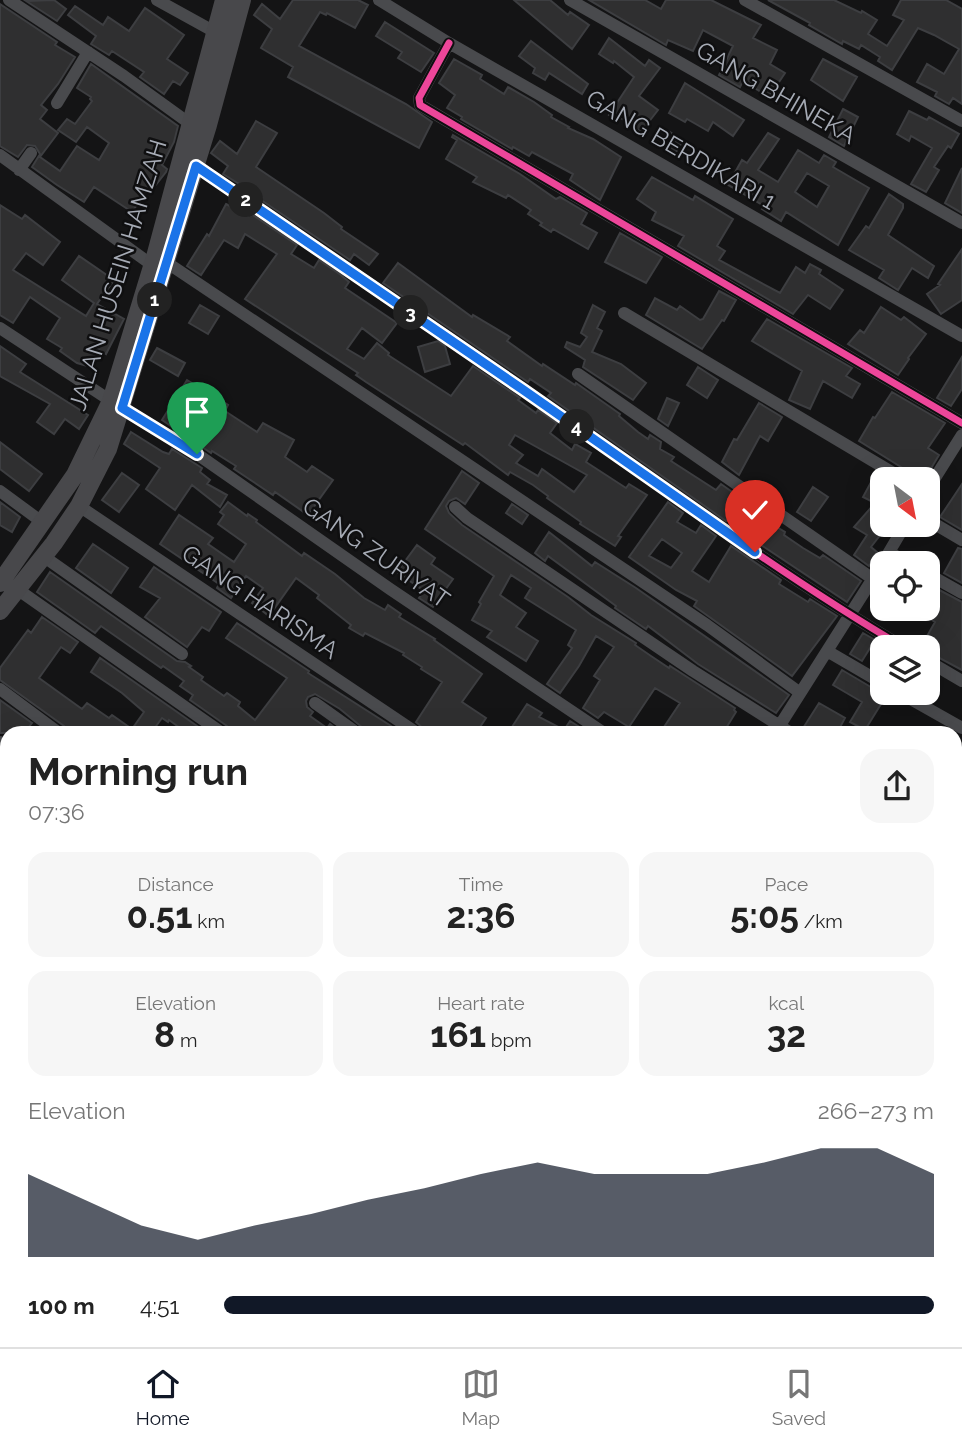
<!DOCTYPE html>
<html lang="en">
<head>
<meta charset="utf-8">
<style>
	:root { --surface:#fff; --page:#f6f6f6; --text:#222; --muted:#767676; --line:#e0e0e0; --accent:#111827 }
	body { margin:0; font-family:Raleway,sans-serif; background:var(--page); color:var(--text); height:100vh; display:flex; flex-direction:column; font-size:26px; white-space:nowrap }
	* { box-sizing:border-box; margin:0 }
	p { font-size:23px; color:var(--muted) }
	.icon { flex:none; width:38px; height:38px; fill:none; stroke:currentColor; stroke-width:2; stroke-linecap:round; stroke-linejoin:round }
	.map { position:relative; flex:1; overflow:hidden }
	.sheet { position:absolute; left:0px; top:726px; width:962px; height:621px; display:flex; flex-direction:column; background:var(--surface); border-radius:21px 21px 0 0; box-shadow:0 7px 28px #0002 }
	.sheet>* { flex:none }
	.needle { width:46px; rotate:148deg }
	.buttons { position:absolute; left:870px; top:467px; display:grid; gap:14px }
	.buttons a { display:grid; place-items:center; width:70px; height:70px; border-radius:14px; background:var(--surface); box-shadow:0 7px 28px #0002; font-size:35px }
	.pin { position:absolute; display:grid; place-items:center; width:60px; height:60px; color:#fff; margin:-72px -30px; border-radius:50% 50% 50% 0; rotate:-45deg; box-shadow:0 0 7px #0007 }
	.pin .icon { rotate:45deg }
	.km { position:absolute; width:35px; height:35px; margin:-18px; border-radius:50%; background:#222; color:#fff; font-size:19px; line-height:35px; text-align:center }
	.round { display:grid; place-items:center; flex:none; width:74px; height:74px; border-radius:21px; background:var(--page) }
	.headline { display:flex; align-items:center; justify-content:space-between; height:119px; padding:0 28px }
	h1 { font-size:38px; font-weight:700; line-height:52px }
	.metrics { display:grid; grid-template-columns:repeat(3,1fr); gap:10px; height:119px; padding:7px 28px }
	.metrics div { display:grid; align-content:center; border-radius:18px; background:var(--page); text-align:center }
	.metrics b { font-size:35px; font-weight:700 }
	.metrics small { font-size:19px; font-weight:400 }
	.metrics p { font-size:19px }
	.chart { height:196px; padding:14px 28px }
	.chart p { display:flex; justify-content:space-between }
	.chart svg { width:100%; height:126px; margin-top:7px; fill:var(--accent); opacity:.7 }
	ul { padding:0 28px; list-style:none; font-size:23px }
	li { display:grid; grid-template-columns:112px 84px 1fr; align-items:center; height:52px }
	li i { height:18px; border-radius:9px; background:var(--accent) }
	.menu { display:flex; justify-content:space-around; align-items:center; height:98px; border-top:2px solid var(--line); background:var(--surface); font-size:19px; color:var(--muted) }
	.menu a { display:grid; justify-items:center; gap:4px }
	.menu .selected { color:var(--accent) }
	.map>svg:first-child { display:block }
	.building { fill:#2f2f30; stroke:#3d3e41; stroke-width:2; fill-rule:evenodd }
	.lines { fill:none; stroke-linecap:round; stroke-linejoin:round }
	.street { stroke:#494a4d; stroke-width:12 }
	.secondary { stroke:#48484b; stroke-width:18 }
	.cycleway-casing { stroke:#0f0f10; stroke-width:11 }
	.cycleway { stroke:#ed469a; stroke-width:7 }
	.route-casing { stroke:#fff; stroke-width:14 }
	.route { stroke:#1a73e8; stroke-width:9 }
	.labels { text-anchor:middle; stroke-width:5; stroke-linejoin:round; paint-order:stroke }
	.street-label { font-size:24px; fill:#a6abb5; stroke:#0f0f10 }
</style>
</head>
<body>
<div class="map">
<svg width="962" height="1347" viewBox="0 0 962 1347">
	<rect width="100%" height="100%" fill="#141415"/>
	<path class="building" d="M 54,0 L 66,9 L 57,21 L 26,1 Z
		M 293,0 L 358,0 L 368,5 L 355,28 L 327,13 L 326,15 L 320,12 L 299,46 L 406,104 L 432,122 L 419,148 L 288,77 L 293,67 L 261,48 L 272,29 L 254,15 L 262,4 L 280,19 Z
		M 514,0 L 550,0 L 568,15 L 570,12 L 589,25 L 572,49 Z
		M 589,0 L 645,0 L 661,9 L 666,0 L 711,0 L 761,25 L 753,38 L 777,50 L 770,64 L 785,73 L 769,97 L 743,81 L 740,87 L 719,75 L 733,46 L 703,30 L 693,51 L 668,40 L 666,45 Z
		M 768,0 L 834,0 L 861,13 L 862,11 L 877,20 L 868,34 L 887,46 L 904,20 L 893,15 L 901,0 L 946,0 L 962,9 L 962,104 L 953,98 L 949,104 L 935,96 L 937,92 L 917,82 L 927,64 L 944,74 L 959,49 L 934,35 L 918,28 L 892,70 L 878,61 L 880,57 L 861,45 L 859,49 L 843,41 L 842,44 L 809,25 L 810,23 Z
		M 0,4 L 57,42 L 55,45 L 75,57 L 58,84 L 41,105 L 47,110 L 40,119 L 58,133 L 40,157 L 60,171 L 77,146 L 99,160 L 109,143 L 87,127 L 76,142 L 58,130 L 67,119 L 75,124 L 92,101 L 90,99 L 91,97 L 77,88 L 91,64 L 178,126 L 174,142 L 162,165 L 167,169 L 166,172 L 151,191 L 148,189 L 132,212 L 94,187 L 84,202 L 57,185 L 32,167 L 40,154 L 35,146 L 27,145 L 18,157 L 0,146 Z
		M 75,6 L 103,25 L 108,17 L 129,31 L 145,8 L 184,35 L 167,59 L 188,73 L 180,85 L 173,81 L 164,94 L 140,77 L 144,72 L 112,51 L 109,55 L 91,44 L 96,36 L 68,15 Z
		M 385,22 L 434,53 L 421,72 L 398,58 L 402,52 L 376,36 Z
		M 609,38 L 645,66 L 649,60 L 660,68 L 639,96 L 658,110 L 641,132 L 621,118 L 618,121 L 609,115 L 634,77 L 614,61 L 613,63 L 599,54 Z
		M 531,41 L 588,84 L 582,94 L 549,73 L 545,80 L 533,73 L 535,68 L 519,56 Z
		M 454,59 L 482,75 L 480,79 L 504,94 L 508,87 L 534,102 L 552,115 L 551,117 L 569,127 L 568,128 L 593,139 L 621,157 L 600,200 L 570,180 L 573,174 L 532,152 L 529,156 L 513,147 L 512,149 L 461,119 L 462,117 L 447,108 L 455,95 L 439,83 Z
		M 823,59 L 857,77 L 843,101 L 811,80 Z
		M 685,83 L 744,120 L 733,136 L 713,122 L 708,131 L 687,119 L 685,122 L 669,113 Z
		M 843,109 L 858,117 L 844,146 L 829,137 Z
		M 909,111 L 927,120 L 929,117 L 959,134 L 951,148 L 948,146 L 934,167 L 939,170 L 926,192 L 911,184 L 932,148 L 911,136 L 909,141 L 897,134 Z
		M 256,121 L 277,133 L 256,167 L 324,213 L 342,227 L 341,229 L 378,254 L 369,265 L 354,254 L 350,260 L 261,200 L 262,198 L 223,174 L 228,166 L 211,153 L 220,141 L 237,154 Z
		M 670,132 L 683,141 L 674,155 L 660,146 Z
		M 768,133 L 779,139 L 758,170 L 778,182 L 798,150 L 819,163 L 824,155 L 836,162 L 833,167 L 869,188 L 838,245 L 786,212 L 781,221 L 762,209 L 764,206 L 728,185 L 742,160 L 747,163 ZM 807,173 L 829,186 L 817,207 L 795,192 Z
		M 453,135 L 520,174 L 556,199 L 560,197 L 587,213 L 581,224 L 597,233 L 588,249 L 553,229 L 551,232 L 540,225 L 542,223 L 528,214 L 531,210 L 508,195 L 506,198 L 473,182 L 477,177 L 446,159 L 457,140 L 452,137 Z
		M 962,168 L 962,213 L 945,203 Z
		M 652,177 L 693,200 L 695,196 L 733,219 L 717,246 L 725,251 L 719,260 L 780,293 L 796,267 L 805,273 L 810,264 L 821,270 L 819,274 L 843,290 L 830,309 L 808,295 L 793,314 L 678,246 L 684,236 L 652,220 L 656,212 L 637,199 Z
		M 889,194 L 903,204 L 903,208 L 888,235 L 934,266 L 928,278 L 912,268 L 898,290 L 879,278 L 884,270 L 849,250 L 866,226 L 869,228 Z
		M 226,204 L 248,216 L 250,213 L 297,245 L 291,254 L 314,268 L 319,260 L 341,275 L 349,282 L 345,288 L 397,323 L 382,343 L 362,328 L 347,349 L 364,359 L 377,343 L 389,353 L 388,355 L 451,396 L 473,366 L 520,398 L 518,400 L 536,413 L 538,410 L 557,423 L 550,433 L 572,450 L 575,444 L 591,453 L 586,462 L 626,488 L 629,484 L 647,495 L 618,536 L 621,537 L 615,546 L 580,524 L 581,522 L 547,498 L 548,496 L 533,485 L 510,472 L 508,475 L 465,443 L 463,445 L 366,382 L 356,375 L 358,373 L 245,299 L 277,254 L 245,234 L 238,248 L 224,240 L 201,275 L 187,266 L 207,234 L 209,236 ZM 515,435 L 587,475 L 574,492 L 542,469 L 538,476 L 516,463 L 523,455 L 509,445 Z
		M 0,205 L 22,219 L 25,215 L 60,242 L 43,265 L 26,253 L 13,270 L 86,316 L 94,303 L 62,280 L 79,256 L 114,280 L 97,304 L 124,319 L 106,354 L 97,349 L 91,367 L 77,363 L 60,351 L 62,348 L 47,339 L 60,318 L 30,297 L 13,323 L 0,315 Z
		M 620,233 L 662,257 L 646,283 L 605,262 Z
		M 962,249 L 962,300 L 941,314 L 927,294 L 940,285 L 938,284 Z
		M 398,263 L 472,317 L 473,315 L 510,337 L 507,341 L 542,366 L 543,364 L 575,385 L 576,383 L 620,414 L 619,416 L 638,432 L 648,439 L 650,435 L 661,442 L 660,449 L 674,457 L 671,461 L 716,490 L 721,484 L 742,499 L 726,521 L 548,396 L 551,393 L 530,379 L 528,382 L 383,283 Z
		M 719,291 L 736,300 L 724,321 L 722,320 L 702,349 L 646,315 L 655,298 L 677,310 L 680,306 L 700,320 L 703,319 Z
		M 200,305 L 219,316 L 208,334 L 189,323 Z
		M 593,305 L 605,312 L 597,328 L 602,331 L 592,352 L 621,364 L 646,383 L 633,400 L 583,367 L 585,360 L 565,347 L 567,342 L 580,347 L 587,337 L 581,333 Z
		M 881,307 L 901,320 L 904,317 L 926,334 L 908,358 L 909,359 L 898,375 L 848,344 L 860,330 L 864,333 Z
		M 767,319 L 852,368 L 846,376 L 860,384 L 852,398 L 823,381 L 810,409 L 789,400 L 802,371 L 752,341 Z
		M 438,341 L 445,346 L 450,364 L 425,372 L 418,347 Z
		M 0,346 L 26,364 L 20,372 L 88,415 L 79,429 L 65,419 L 54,434 L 37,422 L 50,404 L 0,376 Z
		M 157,348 L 185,363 L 178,376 L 150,360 Z
		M 962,357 L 962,389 L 951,406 L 937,398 Z
		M 698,367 L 718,380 L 707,398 L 687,385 Z
		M 187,380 L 228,405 L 225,411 L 257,432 L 263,423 L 294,440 L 285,457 L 307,472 L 312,466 L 333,480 L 308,515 L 275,492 L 273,495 L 234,469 L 236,466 L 212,451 L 211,453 L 162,420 Z
		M 892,392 L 945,423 L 928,448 L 939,455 L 924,480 L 914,480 L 909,472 L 859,441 L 873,417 L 875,418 Z
		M 667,398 L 679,403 L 668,426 L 658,419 Z
		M 759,403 L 782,417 L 768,441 L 760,436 L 739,475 L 722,462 L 734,439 L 737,440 Z
		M 131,432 L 163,452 L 169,454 L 172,449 L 202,468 L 200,472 L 210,480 L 207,484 L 227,495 L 220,507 L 192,485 L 175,510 L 146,489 L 160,468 L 124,444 Z
		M 0,442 L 42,474 L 29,491 L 0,469 Z
		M 462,471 L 479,483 L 465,504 L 456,498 L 449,501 L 446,506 L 449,513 L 462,525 L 568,597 L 591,615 L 636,643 L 635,645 L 651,656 L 669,668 L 670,666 L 735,708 L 734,710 L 736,712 L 723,733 L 660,733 L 680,703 L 655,688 L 629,727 L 604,712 L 598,718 L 583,708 L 600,680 L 594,676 L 614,647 L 596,636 L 579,666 L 560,693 L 547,684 L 572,648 L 568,645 L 576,630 L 525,598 L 531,588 L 511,575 L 500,595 L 526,613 L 516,627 L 538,641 L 526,661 L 487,637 L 492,631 L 472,620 L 481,604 L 479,602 L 494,576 L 425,529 Z
		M 122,473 L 139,485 L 119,512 L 102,500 Z
		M 876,473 L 887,480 L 882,480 L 882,525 L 888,525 L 871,547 L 878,553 L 869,566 L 854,555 L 867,535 L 854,527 L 875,503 L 863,497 Z
		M 962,484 L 962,530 L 940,517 Z
		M 813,487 L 828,497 L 811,521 L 797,512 Z
		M 0,502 L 20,517 L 12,532 L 0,525 Z
		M 228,502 L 247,516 L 248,514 L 257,520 L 256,522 L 302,556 L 304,553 L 335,574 L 364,598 L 385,610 L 388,605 L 401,614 L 399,617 L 435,639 L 434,640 L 482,674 L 462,702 L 486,718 L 476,733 L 426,733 L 424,729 L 416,722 L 442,682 L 421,669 L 422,667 L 403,655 L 404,653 L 365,633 L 363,636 L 349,628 L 351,625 L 317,598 L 319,595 L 296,578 L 269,616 L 252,603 L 263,588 L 246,576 L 231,598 L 217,588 L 219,584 L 160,544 L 179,515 L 213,538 L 208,544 L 234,562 L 246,544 L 218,524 L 224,515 L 220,512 Z
		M 668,502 L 683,513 L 677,522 L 696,533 L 701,525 L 716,536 L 692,571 L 709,582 L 731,546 L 781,580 L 779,584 L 808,602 L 810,599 L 837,616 L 792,676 L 694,606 L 697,601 L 676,590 L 629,557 ZM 662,539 L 682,553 L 671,568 L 649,556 Z
		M 512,504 L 528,515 L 522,524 L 506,513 Z
		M 749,516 L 766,526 L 768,522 L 785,532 L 784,535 L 803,548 L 820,558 L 823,555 L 861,581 L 847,602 L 740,531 Z
		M 549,532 L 592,566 L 595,562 L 636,588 L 789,695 L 776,713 L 698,664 L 648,626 L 646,629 L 615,608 L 616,606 L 548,556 L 545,561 L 535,553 Z
		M 93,544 L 128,568 L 111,593 L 76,568 Z
		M 417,545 L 435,558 L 431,564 L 453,579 L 433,607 L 419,598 L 424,591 L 397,572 Z
		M 958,548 L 962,549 L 962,583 L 944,573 Z
		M 154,567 L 221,612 L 209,631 L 202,627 L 187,647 L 145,617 L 160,598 L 140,587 Z
		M 50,572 L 177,661 L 185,662 L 191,666 L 189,667 L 203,677 L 201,680 L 224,696 L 227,693 L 240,702 L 238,706 L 255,720 L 287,678 L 226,638 L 237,623 L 309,671 L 308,673 L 402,733 L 369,733 L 340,709 L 315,694 L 308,697 L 306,701 L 307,707 L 313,712 L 310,716 L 327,728 L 330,724 L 339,731 L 338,733 L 233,733 L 227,726 L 190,700 L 193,695 L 180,686 L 184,681 L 163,666 L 161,668 L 101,626 L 95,633 L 37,592 Z
		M 928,584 L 962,602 L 962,670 L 928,652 L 928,648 L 922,645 L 935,622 L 914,609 L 928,609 Z
		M 42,617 L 78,642 L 70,653 L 61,647 L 39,678 L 82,709 L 87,703 L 109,718 L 112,715 L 132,729 L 144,712 L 122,693 L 91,672 L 100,658 L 207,733 L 187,733 L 169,720 L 168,722 L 162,718 L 151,733 L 69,733 L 64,726 L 0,680 L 0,668 L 28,630 L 31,633 Z
		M 863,633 L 875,640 L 862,661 L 850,654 Z
		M 842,670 L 886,696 L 865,730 L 850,722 L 862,702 L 833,685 Z
		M 0,700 L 32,723 L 24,733 L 0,733 Z
		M 819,703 L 845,718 L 837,733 L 800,733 Z
		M 527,704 L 542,713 L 539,717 L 564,730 L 570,721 L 589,733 L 508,733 Z"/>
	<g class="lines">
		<path class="street" d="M 9,0 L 124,76 L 189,123
			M 157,0 L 215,32
			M 379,0 L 449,43 L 962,336
			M 570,0 L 962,223
			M 745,0 L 962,121
			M 449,43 L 419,98 L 420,105 L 962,423
			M 57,103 L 88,52
			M 0,155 L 152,265
			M 196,166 C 318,249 441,332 563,417 C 675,496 786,578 905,648
			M 19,170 L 31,153
			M 166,262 L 707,625 L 799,692
			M 624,313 L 905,480
			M 0,328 L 111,401
			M 578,374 L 873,579
			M 122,408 L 197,454 L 390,589 L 604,733
			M 928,489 L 962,435
			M 0,491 L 42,522
			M 79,506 L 417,733
			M 455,507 L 467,518 L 693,671 L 791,733
			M 928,520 L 962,540
			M 889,552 L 909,564
			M 43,556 L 182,654
			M 882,564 L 905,525
			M 928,574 L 962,593
			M 17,589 L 222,733
			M 827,651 L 882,683
			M 928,661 L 962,681
			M 0,689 L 59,733
			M 900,693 L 962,728
			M 315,703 L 357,733
			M 775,733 L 882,564
			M 0,742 L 7,747
			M 956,831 L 962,835
			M 0,870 L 7,875
			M 956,929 L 962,933
			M 0,1014 L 7,1019
			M 956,1045 L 962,1049
			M 956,1166 L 962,1156
			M 0,1274 L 7,1280
			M 956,1278 L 962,1277
			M 83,1340 L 92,1347
			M 252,1340 L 260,1347
			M 558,1340 L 569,1347
			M 716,1340 L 726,1347
			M 825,1340 L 835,1347
			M 852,1340 L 863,1347
			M 350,1347 L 354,1340"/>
		<path class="secondary" d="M 0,583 L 75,475 L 111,401 L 155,257 L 224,0
			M 0,611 L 54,543 L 79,506 L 108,449 L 208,125 L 242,0"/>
		<defs>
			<path id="cycleway" d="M 449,43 L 419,98 L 420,105 L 962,423
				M 196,166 C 318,249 441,332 563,417 C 675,496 786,578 905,648"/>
		</defs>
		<use href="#cycleway" class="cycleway-casing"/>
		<use href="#cycleway" class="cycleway"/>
	</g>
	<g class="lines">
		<defs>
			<path id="route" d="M 197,454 L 122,408 L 196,166 L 522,389 L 755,552"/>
		</defs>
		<use href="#route" class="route-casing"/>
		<use href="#route" class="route"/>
	</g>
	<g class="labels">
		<g class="street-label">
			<text transform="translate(776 93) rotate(30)" y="8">GANG BHINEKA</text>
			<text transform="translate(681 150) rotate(30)" y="8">GANG BERDIKARI 1</text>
			<text transform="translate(118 275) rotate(-73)" y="8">JALAN HUSEIN HAMZAH</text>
			<text transform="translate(376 553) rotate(35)" y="8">GANG ZURIYAT</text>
			<text transform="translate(260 602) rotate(34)" y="8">GANG HARISMA</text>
		</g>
	</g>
</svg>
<div class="buttons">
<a><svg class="needle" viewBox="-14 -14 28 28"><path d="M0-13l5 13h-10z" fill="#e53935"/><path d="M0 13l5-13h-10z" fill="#767676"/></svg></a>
<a><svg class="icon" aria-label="locate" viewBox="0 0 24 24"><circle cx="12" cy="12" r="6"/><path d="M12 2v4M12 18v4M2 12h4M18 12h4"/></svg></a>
<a><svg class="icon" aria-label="layers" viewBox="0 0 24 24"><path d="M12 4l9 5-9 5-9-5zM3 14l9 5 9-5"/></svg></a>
</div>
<div class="pin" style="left:197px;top:454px;background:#1e9e55"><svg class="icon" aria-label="arrive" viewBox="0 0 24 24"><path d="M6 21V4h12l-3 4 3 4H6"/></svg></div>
<div class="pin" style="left:755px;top:552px;background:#d93025"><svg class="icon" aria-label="check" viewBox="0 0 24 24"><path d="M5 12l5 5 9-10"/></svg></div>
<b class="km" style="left:155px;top:300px">1</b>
<b class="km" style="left:246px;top:200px">2</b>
<b class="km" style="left:411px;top:313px">3</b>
<b class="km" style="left:577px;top:427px">4</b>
<section class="sheet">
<div class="headline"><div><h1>Morning run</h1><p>07:36</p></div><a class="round"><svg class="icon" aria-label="share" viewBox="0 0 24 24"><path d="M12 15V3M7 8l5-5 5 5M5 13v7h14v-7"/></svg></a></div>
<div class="metrics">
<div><p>Distance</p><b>0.51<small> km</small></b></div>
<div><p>Time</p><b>2:36</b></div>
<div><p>Pace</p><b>5:05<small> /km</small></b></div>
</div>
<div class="metrics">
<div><p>Elevation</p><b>8<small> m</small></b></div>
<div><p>Heart rate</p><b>161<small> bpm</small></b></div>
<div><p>kcal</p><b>32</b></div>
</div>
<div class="chart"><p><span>Elevation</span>266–273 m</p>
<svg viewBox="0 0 160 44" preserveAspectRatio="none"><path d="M0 44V15L10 24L20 33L30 38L40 33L50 29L60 24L70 20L80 15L90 11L100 15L110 15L120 15L130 11L140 6L150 6L160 15V44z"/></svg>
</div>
<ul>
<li><b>100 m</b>4:51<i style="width:100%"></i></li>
</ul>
</section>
</div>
<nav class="menu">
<a class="selected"><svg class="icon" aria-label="home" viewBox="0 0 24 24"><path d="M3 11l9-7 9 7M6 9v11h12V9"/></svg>Home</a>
<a><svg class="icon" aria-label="map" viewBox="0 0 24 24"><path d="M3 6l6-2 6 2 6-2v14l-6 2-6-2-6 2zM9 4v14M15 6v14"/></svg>Map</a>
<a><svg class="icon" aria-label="saved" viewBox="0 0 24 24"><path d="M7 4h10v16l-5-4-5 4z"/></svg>Saved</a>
</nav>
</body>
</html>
